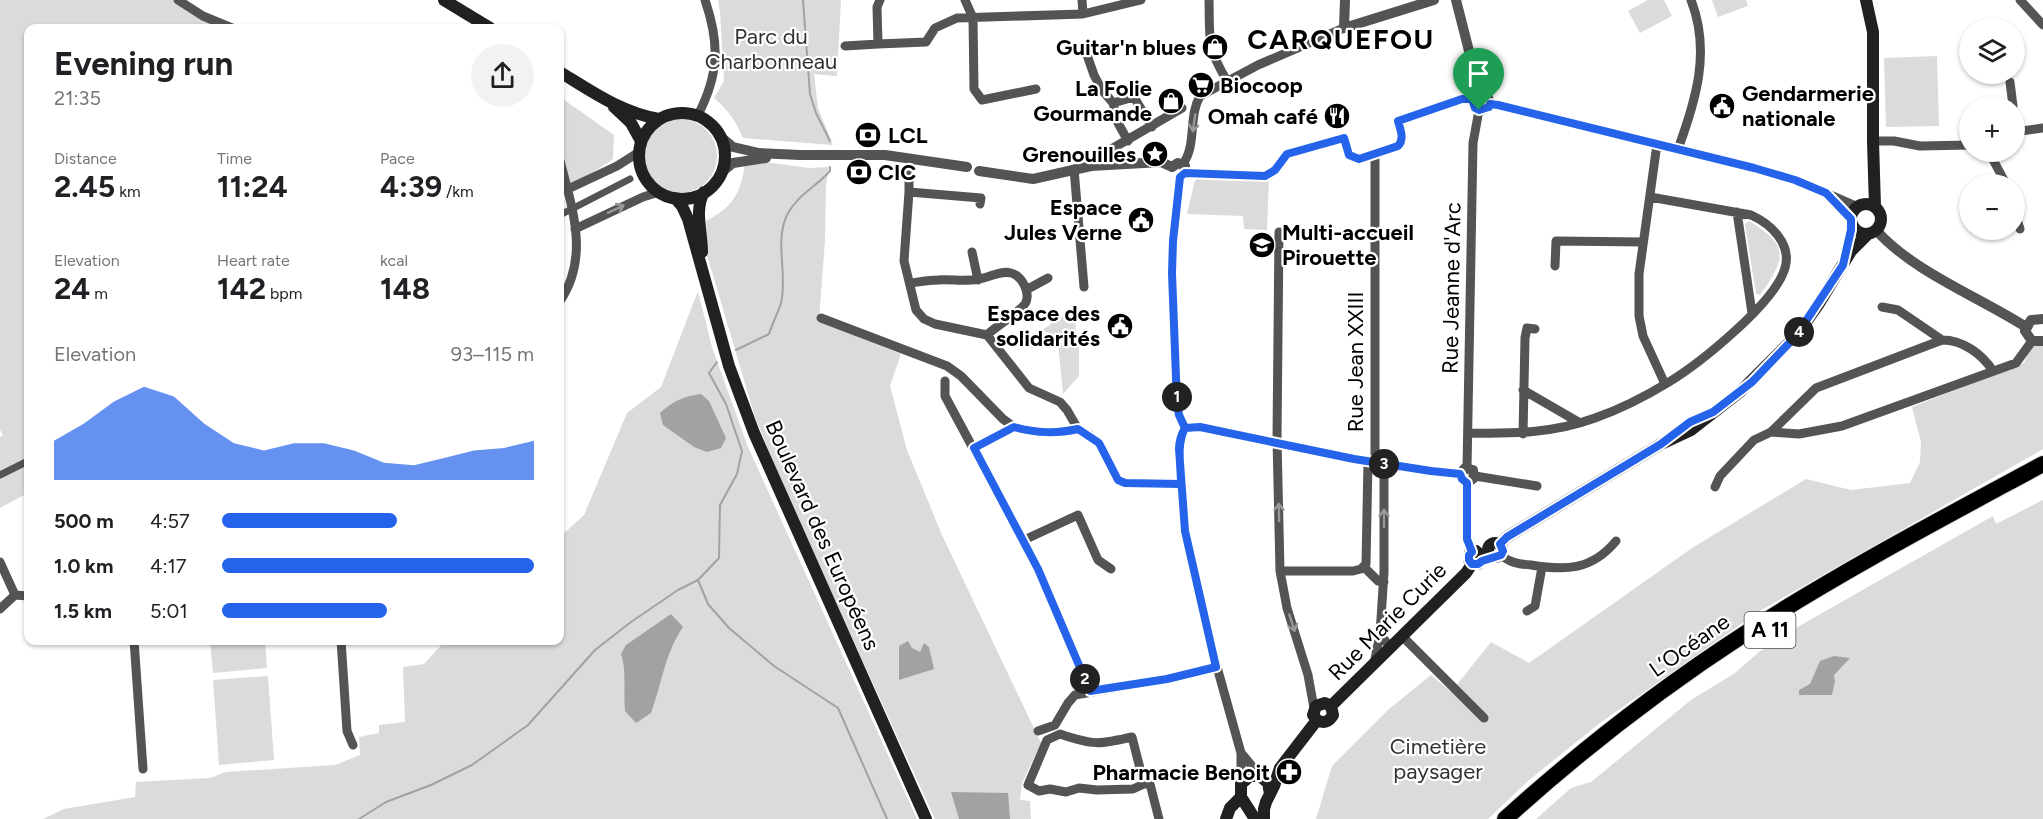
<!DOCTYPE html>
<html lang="en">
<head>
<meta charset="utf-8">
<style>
	:root { --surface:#fff; --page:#f2f2f2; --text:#202124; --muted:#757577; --accent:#2563eb }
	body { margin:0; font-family:Figtree,sans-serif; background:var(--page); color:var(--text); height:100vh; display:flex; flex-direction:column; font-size:22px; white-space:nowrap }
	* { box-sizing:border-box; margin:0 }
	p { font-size:20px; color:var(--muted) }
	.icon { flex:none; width:33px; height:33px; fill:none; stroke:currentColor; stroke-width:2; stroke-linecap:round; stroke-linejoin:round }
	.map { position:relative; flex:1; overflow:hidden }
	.panel { position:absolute; left:24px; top:24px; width:540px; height:621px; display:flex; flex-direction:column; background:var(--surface); border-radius:12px; box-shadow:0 2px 4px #0004 }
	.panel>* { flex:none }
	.tools { position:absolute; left:1959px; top:18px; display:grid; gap:12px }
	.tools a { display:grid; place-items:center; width:66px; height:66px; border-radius:50%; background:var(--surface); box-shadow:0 2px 4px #0004; font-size:30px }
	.pin { position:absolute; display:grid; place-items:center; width:51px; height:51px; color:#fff; margin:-62px -26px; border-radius:50% 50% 50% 0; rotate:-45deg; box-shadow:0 0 6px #0007 }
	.pin .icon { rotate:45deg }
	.km { position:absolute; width:30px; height:30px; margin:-15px; border-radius:50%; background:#222; color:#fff; font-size:16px; line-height:30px; text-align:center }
	.round { display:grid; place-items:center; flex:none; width:63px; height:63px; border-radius:32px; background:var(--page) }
	.headline { display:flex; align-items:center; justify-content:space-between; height:102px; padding:0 30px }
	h1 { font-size:33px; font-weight:700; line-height:45px }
	.metrics { display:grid; grid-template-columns:repeat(3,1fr); gap:9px; height:102px; padding:6px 30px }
	.metrics div { display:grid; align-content:center }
	.metrics b { font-size:30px; font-weight:700 }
	.metrics small { font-size:16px; font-weight:400 }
	.metrics p { font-size:16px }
	.chart { height:168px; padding:12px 30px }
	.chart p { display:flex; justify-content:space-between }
	.chart svg { width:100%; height:108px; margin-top:6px; fill:var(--accent); opacity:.7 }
	ul { padding:0 30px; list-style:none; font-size:20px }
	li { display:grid; grid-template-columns:96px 72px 1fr; align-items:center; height:45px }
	li i { height:15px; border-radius:8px; background:var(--accent) }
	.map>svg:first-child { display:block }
	.green { fill:#dbdbdb }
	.water { fill:#a2a2a2 }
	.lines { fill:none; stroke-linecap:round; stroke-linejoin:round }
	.stream { stroke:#a2a2a2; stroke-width:2 }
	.motorway-casing { stroke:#dbdbdb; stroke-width:18 }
	.pedestrian { stroke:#545454; stroke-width:7 }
	.minor { stroke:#545454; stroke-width:9 }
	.tertiary { stroke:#545454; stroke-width:10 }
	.secondary { stroke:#212121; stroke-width:12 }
	.motorway { stroke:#000; stroke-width:16 }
	.oneway { stroke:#989898 }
	.route-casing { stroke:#fff; stroke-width:12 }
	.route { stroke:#2563eb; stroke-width:8 }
	.labels { text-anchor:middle; stroke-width:4.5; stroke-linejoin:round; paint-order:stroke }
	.shield { fill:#fff; stroke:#4c4c4c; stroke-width:1.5 }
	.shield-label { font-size:21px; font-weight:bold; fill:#000 }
	.park-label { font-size:22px; fill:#323232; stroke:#fff }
	.poi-label { font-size:22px; font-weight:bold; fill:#000; stroke:#fff; text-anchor:end }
	.street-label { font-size:22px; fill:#000; stroke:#fff }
	.district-label { font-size:28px; font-weight:bold; letter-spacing:1.5px; fill:#000; stroke:#fff }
</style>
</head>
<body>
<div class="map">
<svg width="2043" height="819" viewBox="0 0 2043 819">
	<rect width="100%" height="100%" fill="#fff"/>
	<path class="green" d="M 0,0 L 181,0 L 224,28 L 28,28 L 28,493 L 0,508 L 0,437 L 3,435 L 0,430 Z
		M 718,0 L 841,0 L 837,76 L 814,74 L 818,108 L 833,145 L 743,138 C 736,121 728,110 714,98 L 724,81 L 720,12 Z
		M 1648,0 L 1664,0 L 1672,16 L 1640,33 L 1628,11 Z
		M 1712,0 L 1746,0 L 1748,6 L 1718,17 Z
		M 1937,56 L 1939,126 L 1886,127 L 1884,58 Z
		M 560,97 L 614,135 L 613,159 L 560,194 Z
		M643 156a37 37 0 1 1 74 0a37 37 0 1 1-74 0Z
		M 772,163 L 809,168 L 829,167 L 826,185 L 825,240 L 819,321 L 901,354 L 890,386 L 907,450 L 942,535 L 1041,743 L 1022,783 L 1020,800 L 1030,801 L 1031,819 L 935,819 L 789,500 L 755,417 L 707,255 L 704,222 C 733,207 740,195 745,164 Z
		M 1201,178 L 1269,178 L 1267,230 L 1244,229 L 1243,216 L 1187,214 L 1194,184 L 1196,179 Z
		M 1749,221 C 1790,246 1786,258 1760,295 L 1756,294 L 1745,224 Z
		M 698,291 L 712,347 L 748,447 L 917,819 L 43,819 L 64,809 L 135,797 L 136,782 L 210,778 L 226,772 L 335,765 L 360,755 L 359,737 L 379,733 L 379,725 L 405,722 L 403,667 L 424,664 L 445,641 L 560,640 L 560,537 L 584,515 L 627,413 L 661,387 Z
		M 1075,308 L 1076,338 L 1059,338 L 1042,330 Z
		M 1079,342 L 1079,376 L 1063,394 L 1058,343 Z
		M 2032,345 L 2043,346 L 2043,449 L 1758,612 L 1600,723 L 1528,781 L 1488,819 L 1316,819 L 1332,766 L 1389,709 L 1431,675 L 1451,692 L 1491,642 L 1529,663 L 1692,548 L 1806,479 L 1851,490 L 1910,483 L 1920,462 L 1921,442 L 1912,407 L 2024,363 Z
		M 2043,500 L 2043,819 L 1536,819 L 1571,788 L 1591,782 L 1691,700 L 1735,673 L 1759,652 L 1801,625 L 1993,516 L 1996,524 Z
		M 210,641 L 265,641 L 267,668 L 213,673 Z
		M 268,676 L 274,760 L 219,765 L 213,680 Z"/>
	<path class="water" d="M 701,394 L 709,401 L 726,438 L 721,448 L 707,452 L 694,447 L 663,425 L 660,413 C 673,401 684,396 701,394 Z
		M 671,614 L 683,627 C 665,653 662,683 651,713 L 636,723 L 625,711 C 623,692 627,672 621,654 L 626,645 Z
		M 908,641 L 912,648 L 920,652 L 924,643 L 929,647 L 934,669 L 899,680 L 899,646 Z
		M 1834,656 L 1850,658 L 1834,675 L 1835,681 L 1832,695 L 1799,695 L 1799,690 L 1810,684 L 1820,661 Z
		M 951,792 L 1008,793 L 1010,819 L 959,819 Z"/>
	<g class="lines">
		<path class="stream" d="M 803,0 L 810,94 L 816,113 L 830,141
			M 736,350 L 769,334 C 772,324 778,313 781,303 C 788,274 774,243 787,215 C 797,195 816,187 830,171 L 830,167
			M 698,580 L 708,604 L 729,628 L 774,666 L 838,708 L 887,819
			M 359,819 L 386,802 L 431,785 L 472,765 L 528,725 L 595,650 L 631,622 L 678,590 L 698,580 L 719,558 L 720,505 L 737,474 L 742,451 L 726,404 L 709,373 L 717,362"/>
		<defs>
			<path id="motorway" d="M 1505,819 C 1580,751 1661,688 1746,633 C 1842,571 1943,518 2043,464"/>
		</defs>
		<use href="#motorway" class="motorway-casing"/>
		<path class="pedestrian" d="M 560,215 L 630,179
			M 0,475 L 28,461"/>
		<path class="minor" d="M 178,0 L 203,16 L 232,28
			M 880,0 L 877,7 L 878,44 L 926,42 L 935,28 L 957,18 L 1083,14 L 1141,0
			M 965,0 L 973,18 L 974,89 L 982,100 L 1036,89
			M 1082,0 L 1083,14
			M 1209,0 C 1210,38 1206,46 1227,81
			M 2020,0 L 2043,25
			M 845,46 L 878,44
			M 1087,55 L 1094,75 L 1102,90 L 1113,103 L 1118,123 L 1128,141
			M 2010,82 L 2013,106
			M 1113,103 L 1134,97 L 1152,127
			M 698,115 C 719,74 720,44 705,0
			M 2014,119 L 2016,132
			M 2014,132 L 2043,128
			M 1873,141 L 1894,141 L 1920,146 L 1970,145
			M 1657,144 L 1639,274 L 1639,316 L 1643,336 L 1665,384
			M 1678,149 C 1696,100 1711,51 1691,0
			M 1989,152 L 2006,184
			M 560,161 C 572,207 590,257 560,301
			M 1183,164 C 1197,144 1188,117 1200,96 L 1258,65 L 1344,28
			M 1091,166 L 1096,158 L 1182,108
			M 1074,169 L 1084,287
			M 1185,173 L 1265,176 L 1275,170 L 1287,154 L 1344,138 L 1349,155 L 1359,159 L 1398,146 C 1405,139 1400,129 1398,121 L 1462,99 L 1472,99
			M 568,189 L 617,166 L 639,152
			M 909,192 L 909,175
			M 980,204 L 981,198 L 909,192 L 904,261 L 916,310 L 924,319 L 935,324 L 987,335 L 1029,388 L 1060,402 L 1067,410 L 1078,429
			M 2014,211 L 2020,229
			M 1737,212 L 1752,313
			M 575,229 L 643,197 L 659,192
			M 1279,232 L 1277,439 L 1280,571 L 1287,608 L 1308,675 L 1314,708
			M 972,252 L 978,280
			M 1555,266 L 1556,241 L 1643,242
			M 910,283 C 919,282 929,280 938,280 C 951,279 966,282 979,279 C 989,278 1000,270 1011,273 C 1022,276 1030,292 1026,302 C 1022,311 996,326 987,335
			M 1026,290 L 1048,278
			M 1882,307 L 1898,310 L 1942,340
			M 821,318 L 947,366 L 961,376 L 1003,419 L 1014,427 L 1036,432 L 1050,433 L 1078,429 L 1090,435 L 1099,443 L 1118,480 L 1125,483 L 1181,484
			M 945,381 L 945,396 L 1038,569 L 1091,691
			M 1523,390 L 1580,423
			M 1185,427 L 1180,438 L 1179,449 L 1185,531 L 1217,667 L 1241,753 L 1241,784
			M 1771,432 L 1799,434 L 1842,426 L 2016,363 L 2032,341
			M 1469,433 C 1513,434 1554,433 1595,418 C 1621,409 1646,396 1669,382 C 1700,363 1775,303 1785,268 C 1792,244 1771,224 1751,215 L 1650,197
			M 1523,434 L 1525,338 L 1527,328 L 1535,329
			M 974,448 L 1014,427
			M 1375,462 L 1375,154
			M 1387,464 L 1384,477 L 1384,572 L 1380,634 L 1391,648
			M 1467,468 L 1473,143 L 1479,110
			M 1475,476 L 1537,486
			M 1715,487 L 1720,476 L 1754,440 L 1771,432 L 1816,388 L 1942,340 C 1963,340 1982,354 1993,371
			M 1024,540 L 1078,515 L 1098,560 L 1111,569
			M 1501,555 C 1510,563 1519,564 1531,565 C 1566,571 1592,570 1616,541
			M 0,562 L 15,595 L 28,596
			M 1366,564 L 1368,461
			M 1364,567 L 1378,581 L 1384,582
			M 1280,571 L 1353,571 L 1361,569 L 1366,564
			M 0,609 L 15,595
			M 1527,611 L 1535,606 L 1542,567
			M 1402,636 L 1484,718
			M 134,640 L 143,769
			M 341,640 L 347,731 L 353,745
			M 1374,664 L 1380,634
			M 1038,731 L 1055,725 L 1068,703 L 1075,695 L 1167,679 L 1217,667
			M 1060,734 C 1093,745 1098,745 1132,737 L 1144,784 L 1133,789 L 1097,790 L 1079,788 L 1066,792 L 1050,789 L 1039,791 L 1028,785 L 1047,740 Z
			M 1243,755 L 1260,776
			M 1144,784 L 1150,784 L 1159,819"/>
		<path class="tertiary" d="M 1345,0 L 1344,28 L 1434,0
			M 1456,0 L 1480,94
			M1473 102a8 8 0 1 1 16 0a8 8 0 1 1-16 0Z
			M 1490,103 L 1754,168 L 1795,180 L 1857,207
			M 721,137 L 733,147 L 759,153 L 800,155 L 885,155 L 967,167
			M 1172,167 L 1178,163 L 1185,166 L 1185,173 L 1180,177
			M 979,171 L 1033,179 L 1091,166 L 1161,162 L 1172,167
			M 722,172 L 733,163 L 766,158
			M 1180,177 L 1173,241 L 1172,273 L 1177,404 L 1179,415 L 1185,427 L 1200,427 L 1354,459 L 1431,471 L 1460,474
			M 1831,197 L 1851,219
			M 1876,230 C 1912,271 1979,297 2026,327
			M 2043,319 L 2031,320 L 2025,331 L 2032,341 L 2043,341
			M 1460,474 L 1465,468 L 1473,470 L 1474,478 L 1467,483
			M 1467,483 L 1467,539 L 1472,552"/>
		<path class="secondary" d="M 444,0 L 490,28
			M 1866,0 L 1873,32 L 1873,141 L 1875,207
			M 560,72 C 591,91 622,113 659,119
			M 614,107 L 631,123 L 641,141
			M639 156a43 43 0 1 1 86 0a43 43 0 1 1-86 0Z
			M 675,198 L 682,206 L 688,219 L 729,366 L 754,433 L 926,819
			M1851 219a15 15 0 1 1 30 0a15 15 0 1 1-30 0Z
			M 702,252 C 702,232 694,210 704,192
			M1488 550a7 7 0 1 1 14 0a7 7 0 1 1-14 0Z
			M 1500,544 L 1507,537 L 1661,444 L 1691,430 L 1741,391 L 1796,336 L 1818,305 L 1851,251 L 1868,234
			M 1331,706 L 1466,573 L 1472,564 L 1469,560 L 1470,553 L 1476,551 L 1482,556 L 1478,564 L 1472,564
			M 1317,720 L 1313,715 L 1316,706 L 1325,703 L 1331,706
			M 1317,720 C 1323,724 1329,722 1333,715 L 1331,706
			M 1226,819 L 1230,808 L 1241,797
			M 1255,819 L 1241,797 L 1241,784 L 1250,776 L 1260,776 L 1268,783 L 1270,794
			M 1264,819 L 1264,809 L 1266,802 L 1274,786 L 1280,768 L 1317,720"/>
		<use href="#motorway" class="motorway"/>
	</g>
	<defs><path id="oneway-shaft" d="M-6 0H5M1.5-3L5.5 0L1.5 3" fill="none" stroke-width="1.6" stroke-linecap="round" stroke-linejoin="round" transform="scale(1.5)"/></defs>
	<g class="oneway">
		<use href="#oneway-shaft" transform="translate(1194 123) rotate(98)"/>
		<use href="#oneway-shaft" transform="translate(616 209) rotate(-25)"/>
		<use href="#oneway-shaft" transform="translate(1279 512) rotate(-91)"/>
		<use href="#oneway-shaft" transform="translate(1384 518) rotate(-90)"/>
		<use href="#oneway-shaft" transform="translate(1292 623) rotate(72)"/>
	</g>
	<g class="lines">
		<defs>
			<path id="route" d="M 1479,110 L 1475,108 L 1472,99 L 1462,99 L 1398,121 C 1400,129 1405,139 1398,146 L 1359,159 L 1349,155 L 1344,138 L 1287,154 L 1275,170 L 1265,176 L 1185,173 L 1180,177 L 1173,241 L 1172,273 L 1177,404 L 1179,415 L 1185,428 C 1176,446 1181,464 1181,484 L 1125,483 L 1118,480 L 1099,443 L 1078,429 C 1055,434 1037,433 1014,427 L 974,448 L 1038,569 L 1090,691 L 1167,679 L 1216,667 L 1185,531 L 1179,449 C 1179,441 1181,435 1185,428 L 1200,427 L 1354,459 L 1431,471 L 1460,474 L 1462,479 L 1467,483 L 1467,539 L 1472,552 L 1469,555 L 1469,560 L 1472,564 L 1478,564 L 1482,561 L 1501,555 L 1503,551 L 1500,544 L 1507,537 L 1661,444 L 1690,422 L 1713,412 L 1752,382 L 1796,336 L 1843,265 L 1851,230 L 1851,219 L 1826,193 L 1795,180 L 1754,168 L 1498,105 L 1490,104 L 1489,107 L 1479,110"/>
		</defs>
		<use href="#route" class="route-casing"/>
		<use href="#route" class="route"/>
	</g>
	<defs>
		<symbol id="shop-disc" viewBox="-11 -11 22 22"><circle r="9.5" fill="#000" stroke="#fff"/><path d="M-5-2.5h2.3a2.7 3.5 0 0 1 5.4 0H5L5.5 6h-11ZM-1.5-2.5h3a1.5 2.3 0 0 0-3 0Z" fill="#fff"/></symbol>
		<symbol id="supermarket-disc" viewBox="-11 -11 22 22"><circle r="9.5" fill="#000" stroke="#fff"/><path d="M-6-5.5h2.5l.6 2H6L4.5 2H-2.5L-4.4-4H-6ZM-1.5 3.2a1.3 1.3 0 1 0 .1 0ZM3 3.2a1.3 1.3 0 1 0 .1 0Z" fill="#fff"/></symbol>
		<symbol id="civic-disc" viewBox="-11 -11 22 22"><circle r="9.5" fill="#000" stroke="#fff"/><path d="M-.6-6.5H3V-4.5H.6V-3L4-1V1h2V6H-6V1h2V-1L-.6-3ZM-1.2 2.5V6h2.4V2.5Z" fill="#fff"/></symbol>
		<symbol id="restaurant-disc" viewBox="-11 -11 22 22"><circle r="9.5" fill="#000" stroke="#fff"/><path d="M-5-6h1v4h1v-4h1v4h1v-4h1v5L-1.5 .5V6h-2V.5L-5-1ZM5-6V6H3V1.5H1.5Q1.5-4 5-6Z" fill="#fff"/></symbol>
		<symbol id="bank-disc" viewBox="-11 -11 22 22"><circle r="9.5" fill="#000" stroke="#fff"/><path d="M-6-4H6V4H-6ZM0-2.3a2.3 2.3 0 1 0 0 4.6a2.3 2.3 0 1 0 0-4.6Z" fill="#fff"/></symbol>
		<symbol id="sight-disc" viewBox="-11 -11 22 22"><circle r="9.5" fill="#000" stroke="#fff"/><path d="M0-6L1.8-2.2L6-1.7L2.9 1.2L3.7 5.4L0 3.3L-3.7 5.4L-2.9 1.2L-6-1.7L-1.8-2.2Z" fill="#fff"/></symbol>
		<symbol id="school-disc" viewBox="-11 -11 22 22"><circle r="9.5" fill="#000" stroke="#fff"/><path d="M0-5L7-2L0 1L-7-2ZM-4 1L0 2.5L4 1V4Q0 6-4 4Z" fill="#fff"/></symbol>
		<symbol id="pharmacy-disc" viewBox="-11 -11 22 22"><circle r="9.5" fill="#000" stroke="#fff"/><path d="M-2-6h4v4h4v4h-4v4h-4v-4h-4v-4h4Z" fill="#fff"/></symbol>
	</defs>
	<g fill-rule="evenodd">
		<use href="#shop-disc" x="1200" y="32" width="30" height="30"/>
		<use href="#supermarket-disc" x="1186" y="70" width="30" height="30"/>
		<use href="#shop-disc" x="1156" y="86" width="30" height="30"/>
		<use href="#civic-disc" x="1707" y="91" width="30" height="30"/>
		<use href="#restaurant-disc" x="1322" y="101" width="30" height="30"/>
		<use href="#bank-disc" x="853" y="120" width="30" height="30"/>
		<use href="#sight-disc" x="1140" y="139" width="30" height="30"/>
		<use href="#bank-disc" x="844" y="157" width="30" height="30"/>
		<use href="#civic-disc" x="1126" y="205" width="30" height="30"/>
		<use href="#school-disc" x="1247" y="230" width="30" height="30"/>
		<use href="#civic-disc" x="1105" y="311" width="30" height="30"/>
		<use href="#pharmacy-disc" x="1274" y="757" width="30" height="30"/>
	</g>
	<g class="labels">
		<rect class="shield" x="1744.5" y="612" width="51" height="36" rx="4.5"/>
		<g class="shield-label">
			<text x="1770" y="637">A 11</text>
		</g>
		<g class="park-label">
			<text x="771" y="44">Parc du<tspan x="771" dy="25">Charbonneau</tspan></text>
			<text x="1438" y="754">Cimetière<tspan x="1438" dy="25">paysager</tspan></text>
		</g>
		<g class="poi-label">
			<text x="1196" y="55">Guitar'n blues</text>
			<text x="1220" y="93" text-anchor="start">Biocoop</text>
			<text x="1152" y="96">La Folie<tspan x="1152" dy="25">Gourmande</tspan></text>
			<text x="1742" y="101" text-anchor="start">Gendarmerie<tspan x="1742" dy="25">nationale</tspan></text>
			<text x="1318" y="124">Omah café</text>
			<text x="888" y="143" text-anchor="start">LCL</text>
			<text x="1136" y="162">Grenouilles</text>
			<text x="878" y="180" text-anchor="start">CIC</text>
			<text x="1122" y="215">Espace<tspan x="1122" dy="25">Jules Verne</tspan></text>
			<text x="1282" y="240" text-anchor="start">Multi-accueil<tspan x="1282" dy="25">Pirouette</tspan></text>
			<text x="1100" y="321">Espace des<tspan x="1100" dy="25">solidarités</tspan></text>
			<text x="1270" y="780">Pharmacie Benoit</text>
		</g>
		<g class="street-label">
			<text transform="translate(1451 288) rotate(-89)" y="8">Rue Jeanne d'Arc</text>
			<text transform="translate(1355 362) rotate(-90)" y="8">Rue Jean XXIII</text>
			<text transform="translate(823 535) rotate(66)" y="8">Boulevard des Européens</text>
			<text transform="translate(1387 621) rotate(-45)" y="8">Rue Marie Curie</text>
			<text transform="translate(1689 645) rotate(-35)" y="8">L’Océane</text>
		</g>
		<g class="district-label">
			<text x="1341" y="49">CARQUEFOU</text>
		</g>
	</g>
</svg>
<div class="tools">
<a><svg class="icon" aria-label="layers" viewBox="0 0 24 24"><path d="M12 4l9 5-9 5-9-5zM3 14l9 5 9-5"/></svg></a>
<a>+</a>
<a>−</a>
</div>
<div class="pin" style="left:1479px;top:110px;background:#1e9e55"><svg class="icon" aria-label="arrive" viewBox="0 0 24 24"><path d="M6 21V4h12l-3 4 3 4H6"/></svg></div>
<b class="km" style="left:1177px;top:397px">1</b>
<b class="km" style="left:1085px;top:679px">2</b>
<b class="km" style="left:1384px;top:464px">3</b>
<b class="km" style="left:1799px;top:332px">4</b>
<section class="panel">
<div class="headline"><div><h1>Evening run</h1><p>21:35</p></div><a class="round"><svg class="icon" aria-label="share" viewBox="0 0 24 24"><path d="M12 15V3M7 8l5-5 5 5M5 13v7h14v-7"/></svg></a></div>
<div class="metrics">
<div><p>Distance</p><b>2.45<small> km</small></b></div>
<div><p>Time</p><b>11:24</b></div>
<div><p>Pace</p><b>4:39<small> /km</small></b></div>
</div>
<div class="metrics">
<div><p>Elevation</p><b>24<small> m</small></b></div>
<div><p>Heart rate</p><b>142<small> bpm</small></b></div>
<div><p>kcal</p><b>148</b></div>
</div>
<div class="chart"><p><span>Elevation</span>93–115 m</p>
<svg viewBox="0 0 160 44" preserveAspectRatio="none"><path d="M0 44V28L10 21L20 12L30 6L40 10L50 21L60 29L70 32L80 29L90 29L100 32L110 37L120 38L130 35L140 32L150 31L160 28V44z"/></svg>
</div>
<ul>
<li><b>500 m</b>4:57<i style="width:56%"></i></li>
<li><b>1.0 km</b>4:17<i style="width:100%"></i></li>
<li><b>1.5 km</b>5:01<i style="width:53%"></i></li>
</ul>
</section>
</div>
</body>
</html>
